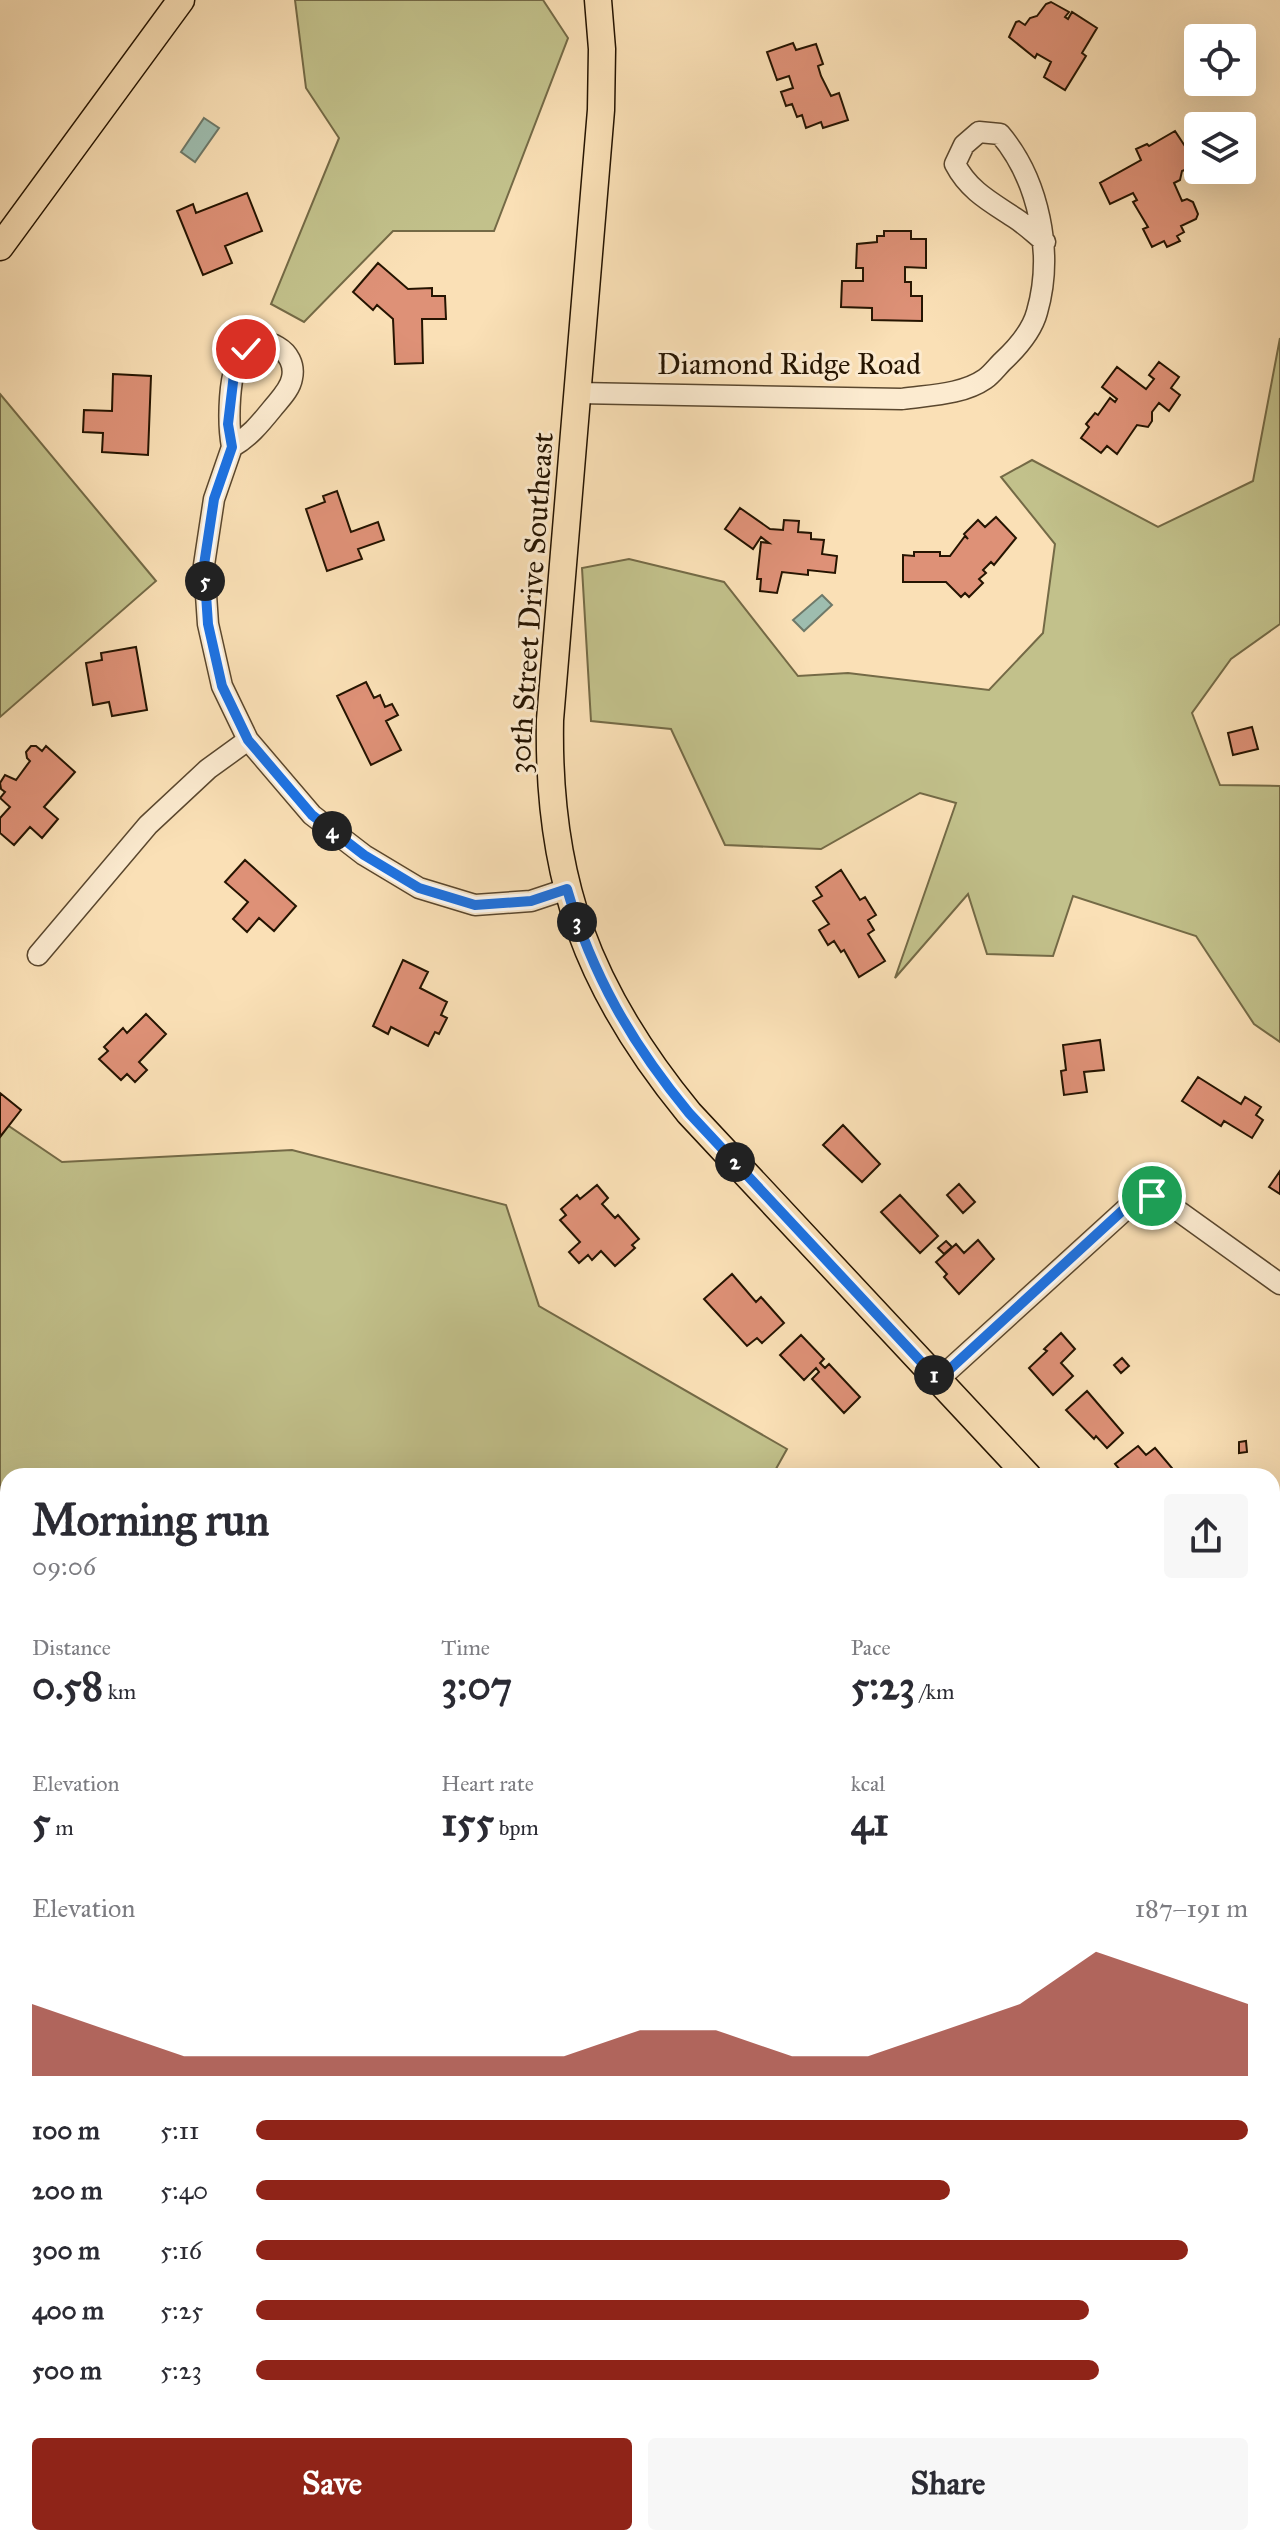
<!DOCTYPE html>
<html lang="en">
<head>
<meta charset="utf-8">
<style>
	:root { --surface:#fff; --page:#f7f7f7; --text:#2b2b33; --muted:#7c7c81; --accent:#8f2418 }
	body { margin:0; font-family:"IM FELL Great Primer",serif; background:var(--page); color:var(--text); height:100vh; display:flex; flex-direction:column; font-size:30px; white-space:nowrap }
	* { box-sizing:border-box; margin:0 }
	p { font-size:26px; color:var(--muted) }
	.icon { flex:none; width:44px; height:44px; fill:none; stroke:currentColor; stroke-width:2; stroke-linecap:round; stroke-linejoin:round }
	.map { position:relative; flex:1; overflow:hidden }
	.side { position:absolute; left:0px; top:1468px; width:1280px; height:1078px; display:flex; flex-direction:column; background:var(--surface); border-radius:24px 24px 0 0; box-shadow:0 8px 32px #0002 }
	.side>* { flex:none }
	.controls { position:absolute; left:1184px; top:24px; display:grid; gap:16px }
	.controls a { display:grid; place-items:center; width:72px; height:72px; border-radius:8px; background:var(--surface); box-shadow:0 8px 32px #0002; font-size:40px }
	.pin { position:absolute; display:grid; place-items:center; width:68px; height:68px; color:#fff; margin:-34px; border:4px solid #fff; border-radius:50%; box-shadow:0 2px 8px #0007 }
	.km { position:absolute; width:40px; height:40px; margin:-20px; border-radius:50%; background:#222; color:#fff; font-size:22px; line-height:40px; text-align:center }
	.round { display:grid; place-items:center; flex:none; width:84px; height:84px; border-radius:8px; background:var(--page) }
	.summary { display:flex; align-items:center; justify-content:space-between; height:136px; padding:0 32px }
	h1 { font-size:44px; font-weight:700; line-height:60px }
	.metrics { display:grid; grid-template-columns:repeat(3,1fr); gap:12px; height:136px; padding:8px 32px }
	.metrics div { display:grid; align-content:center }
	.metrics b { font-size:40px; font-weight:700 }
	.metrics small { font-size:22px; font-weight:400 }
	.metrics p { font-size:22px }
	.chart { height:224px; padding:16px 32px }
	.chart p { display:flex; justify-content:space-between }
	.chart svg { width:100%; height:144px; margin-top:8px; fill:var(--accent); opacity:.7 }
	.button { display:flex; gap:16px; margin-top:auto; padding:16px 32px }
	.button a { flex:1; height:92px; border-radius:8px; background:var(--accent); color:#fff; font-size:32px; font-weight:700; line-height:92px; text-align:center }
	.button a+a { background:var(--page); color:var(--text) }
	ul { padding:0 32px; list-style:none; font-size:26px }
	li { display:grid; grid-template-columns:128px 96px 1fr; align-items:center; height:60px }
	li i { height:20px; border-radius:10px; background:var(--accent) }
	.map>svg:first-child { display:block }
	.green { fill:#c2c18b; stroke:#746a46; stroke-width:2 }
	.water { fill:#9ebdaf; stroke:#6e7969; stroke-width:2 }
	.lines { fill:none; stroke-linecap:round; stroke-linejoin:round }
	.stream { stroke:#6e7969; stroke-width:6 }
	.building { fill:#de9177; stroke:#251401; stroke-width:2 }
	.minor-casing { stroke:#5a472e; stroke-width:23 }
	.major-casing { stroke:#251401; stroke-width:29 }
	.minor { stroke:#fcebd0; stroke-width:20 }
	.major { stroke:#fae0b6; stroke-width:26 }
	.route-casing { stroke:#fff; stroke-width:16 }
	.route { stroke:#1a73e8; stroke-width:10 }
	.labels { text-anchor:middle; stroke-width:6; stroke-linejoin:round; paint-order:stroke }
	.street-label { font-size:30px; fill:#251401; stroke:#fcebd0 }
</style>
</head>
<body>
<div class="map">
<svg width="1280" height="2545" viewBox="0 0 1280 2545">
	<rect width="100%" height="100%" fill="#fae0b6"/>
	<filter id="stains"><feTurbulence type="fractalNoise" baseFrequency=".0025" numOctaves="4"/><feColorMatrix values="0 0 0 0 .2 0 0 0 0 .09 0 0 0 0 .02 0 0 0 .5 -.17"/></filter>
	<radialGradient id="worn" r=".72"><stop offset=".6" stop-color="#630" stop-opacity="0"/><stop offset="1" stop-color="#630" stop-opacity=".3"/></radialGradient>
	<path class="green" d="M 295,0 L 543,0 L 568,38 L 494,231 L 393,231 L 304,322 L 271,304 L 339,138 L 306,88 Z
		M 1280,338 L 1280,624 L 1231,659 L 1192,713 L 1220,785 L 1280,786 L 1280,1042 L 1254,1024 L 1196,936 L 1073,896 L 1053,956 L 987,954 L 968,894 L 895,978 L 956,803 L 920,793 L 821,849 L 725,845 L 671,729 L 591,721 L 582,568 L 629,559 L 724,582 L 798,676 L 848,673 L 989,690 L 1043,633 L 1055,544 L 1001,477 L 1032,460 L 1158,527 L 1253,481 Z
		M 0,394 L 156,581 L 0,717 Z
		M 0,1120 L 62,1162 L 292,1150 L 506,1205 L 539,1306 L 787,1449 L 772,1476 L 8,1476 L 8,1808 L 0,1790 Z
		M 1272,1844 C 1280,1859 1280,1877 1272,1894 Z
		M 1280,2376 L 1280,2545 L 335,2545 L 326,2538 L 1272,2538 L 1272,2377 Z"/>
	<path class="water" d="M 204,118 L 219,128 L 195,162 L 181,152 Z
		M 822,595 L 832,605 L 804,631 L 793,620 Z"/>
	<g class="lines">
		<path class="stream" d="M 0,2336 L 8,2343
			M 214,2538 L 218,2545"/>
	</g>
	<path class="building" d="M 1051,2 L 1069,12 L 1065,17 L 1068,19 L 1072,12 L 1097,28 L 1082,53 L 1086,56 L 1065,90 L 1044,77 L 1051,62 L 1037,54 L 1035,58 L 1009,37 L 1016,22 L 1019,21 L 1025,25 L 1030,18 L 1037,16 L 1046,4 Z
		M 793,43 L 796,50 L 816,44 L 823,64 L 818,66 L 821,76 L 831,96 L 839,93 L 848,120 L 823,128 L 821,122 L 806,128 L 802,115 L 797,117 L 792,104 L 786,106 L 781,92 L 793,88 L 789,76 L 777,80 L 767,52 Z
		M 1175,131 L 1194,160 L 1192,167 L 1182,171 L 1180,180 L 1174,183 L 1182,201 L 1187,199 L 1193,202 L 1198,214 L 1196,219 L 1181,226 L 1184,232 L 1177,236 L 1180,241 L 1167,247 L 1164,241 L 1152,247 L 1143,229 L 1148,227 L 1133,202 L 1137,200 L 1133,193 L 1110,204 L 1100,183 L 1141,160 L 1136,149 L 1147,144 L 1149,146 Z
		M 247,193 L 262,231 L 225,246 L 232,263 L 203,275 L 177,211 L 193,204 L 196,213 Z
		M 884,231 L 911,231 L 911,239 L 926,239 L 926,268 L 905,267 L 905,282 L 911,282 L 911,296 L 922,296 L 922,321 L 872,320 L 872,308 L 841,307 L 842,281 L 863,281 L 863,268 L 856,268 L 857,244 L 877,242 L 877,236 L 884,236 Z
		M 378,263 L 408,289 L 432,288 L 432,296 L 445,296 L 446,319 L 422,319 L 423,363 L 395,364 L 393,319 L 377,305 L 373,310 L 353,292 Z
		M 1159,362 L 1179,377 L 1171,388 L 1180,395 L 1169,411 L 1159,403 L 1152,412 L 1152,421 L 1148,427 L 1137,425 L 1117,454 L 1107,446 L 1101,453 L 1081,438 L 1089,427 L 1086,424 L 1095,413 L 1098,415 L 1110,398 L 1115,402 L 1117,399 L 1102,387 L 1117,367 L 1146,389 L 1154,379 L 1149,375 Z
		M 113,374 L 151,376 L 148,455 L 102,452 L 103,433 L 83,432 L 84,410 L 112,411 Z
		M 337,491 L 351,532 L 378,522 L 384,540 L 358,549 L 362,559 L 327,571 L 306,509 L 325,502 L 323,496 Z
		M 740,508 L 770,529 L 783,530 L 784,520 L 799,521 L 798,532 L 811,533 L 811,539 L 824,540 L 822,554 L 837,556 L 835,573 L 808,570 L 808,575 L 782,572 L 777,593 L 760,591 L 761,579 L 757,579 L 761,542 L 769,543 L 761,537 L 753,549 L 725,529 Z
		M 996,517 L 1016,538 L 994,565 L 991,562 L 983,570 L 986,573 L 979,579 L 983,583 L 969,597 L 965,593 L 961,597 L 946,582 L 903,582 L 903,555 L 914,556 L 914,552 L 940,552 L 940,556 L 950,556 L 965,536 L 968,539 L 964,534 L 978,520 L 985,527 Z
		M 136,647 L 147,710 L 112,716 L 109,702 L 93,705 L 86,663 L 102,660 L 101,653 Z
		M 366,682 L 374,698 L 380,695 L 385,707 L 392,704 L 398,715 L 386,721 L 401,750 L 371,765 L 337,696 Z
		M 1252,727 L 1258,749 L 1233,755 L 1228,733 Z
		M 31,746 L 36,746 L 42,751 L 46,746 L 75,772 L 44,807 L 58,819 L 42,838 L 30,827 L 14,845 L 0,833 L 0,818 L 10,807 L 0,798 L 5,792 L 1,789 L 0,783 L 5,775 L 16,780 L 30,761 L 27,758 L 26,752 Z
		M 245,860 L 296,906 L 274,931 L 259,918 L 247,932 L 233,919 L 248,902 L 225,882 Z
		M 841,870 L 860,900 L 865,897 L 876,915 L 868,920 L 874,930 L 868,934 L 885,961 L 859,977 L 844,950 L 841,952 L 834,941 L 828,945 L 819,930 L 829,924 L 813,901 L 822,896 L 816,887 Z
		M 403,960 L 428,972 L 420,988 L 447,1002 L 441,1015 L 447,1018 L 439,1034 L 435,1032 L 428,1046 L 391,1027 L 388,1034 L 373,1026 Z
		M 146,1014 L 166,1034 L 139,1062 L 147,1070 L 135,1082 L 127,1074 L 121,1080 L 99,1059 L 108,1051 L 104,1047 L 123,1028 L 127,1033 Z
		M 1100,1040 L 1104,1070 L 1084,1072 L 1087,1092 L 1064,1095 L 1061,1071 L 1066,1070 L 1063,1045 Z
		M 1198,1077 L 1241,1104 L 1245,1097 L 1261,1107 L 1256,1115 L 1263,1120 L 1252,1138 L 1224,1121 L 1221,1126 L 1182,1101 Z
		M 0,1093 L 21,1110 L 0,1137 Z
		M 843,1125 L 880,1164 L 862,1182 L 823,1145 Z
		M 1280,1171 L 1280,1194 L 1269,1187 Z
		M 959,1184 L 975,1202 L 963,1213 L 947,1195 Z
		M 597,1185 L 608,1198 L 602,1204 L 615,1218 L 618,1215 L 639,1239 L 632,1245 L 635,1248 L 615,1266 L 601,1251 L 592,1260 L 588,1255 L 579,1263 L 569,1252 L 580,1242 L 560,1220 L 566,1215 L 561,1209 L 577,1195 L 580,1199 Z
		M 900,1195 L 938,1236 L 920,1253 L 881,1212 Z
		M 978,1240 L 994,1259 L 959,1294 L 944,1277 L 947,1274 L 936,1262 L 956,1244 L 964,1253 Z
		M 946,1241 L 952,1247 L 944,1254 L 938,1248 Z
		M 732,1274 L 756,1302 L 761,1297 L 784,1323 L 762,1343 L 757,1338 L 747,1346 L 704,1299 Z
		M 1061,1333 L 1075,1349 L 1061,1363 L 1073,1376 L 1053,1395 L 1029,1368 L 1047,1351 L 1044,1349 Z
		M 801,1335 L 824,1359 L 820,1363 L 825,1368 L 829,1364 L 860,1397 L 844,1413 L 812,1379 L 819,1372 L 816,1368 L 804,1380 L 780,1355 Z
		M 1122,1358 L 1129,1366 L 1121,1373 L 1114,1365 Z
		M 1087,1391 L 1123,1433 L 1107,1448 L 1096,1436 L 1094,1439 L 1066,1410 Z
		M 1246,1441 L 1247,1452 L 1239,1453 L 1239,1442 Z
		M 1138,1446 L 1146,1455 L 1155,1448 L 1172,1468 L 1165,1473 L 1167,1476 L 1125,1476 L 1115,1464 Z
		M 1277,1508 L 1280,1508 L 1280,1533 L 1277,1533 Z
		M 1272,2267 L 1280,2269 L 1280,2298 L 1272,2296 Z"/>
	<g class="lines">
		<defs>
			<path id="minor" d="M 578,393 L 902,399 C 928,395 962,395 985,379 C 991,375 997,367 1002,362 C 1016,349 1032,331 1037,312 C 1054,253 1039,180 1000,134 L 979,132 L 964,145 L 955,164 C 969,191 991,202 1015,218 C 1026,225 1035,234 1045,242
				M 232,447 C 228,425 227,368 244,351 C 264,331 298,351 292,378 C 290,390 279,400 272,409 C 259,425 249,437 232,447 L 214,499 L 204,565 L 208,624 L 222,686 L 248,740 L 312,815 L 364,855 L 419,888 L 475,905 L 531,901 L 567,889
				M 38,955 L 148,825 L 208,769 L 248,740
				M 938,1380 L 1137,1199 L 1152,1196 L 1170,1205 L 1280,1284
				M 1272,2190 L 1280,2191"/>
			<path id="major" d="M 598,0 L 602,49 L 601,110 L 550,720 C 547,880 588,990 689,1113 L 1028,1476
				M 0,247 L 181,0
				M 1272,1607 L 1280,1608"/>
		</defs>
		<use href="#minor" class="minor-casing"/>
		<use href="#major" class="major-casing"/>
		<use href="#minor" class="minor"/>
		<use href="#major" class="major"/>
	</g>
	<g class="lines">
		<defs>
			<path id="route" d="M 246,349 L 239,358 L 234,374 L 228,424 L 232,447 L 214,499 L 204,565 L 208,624 L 222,686 L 248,740 L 312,815 L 364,855 L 419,888 L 475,905 L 531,901 L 567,889 C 592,975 632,1044 689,1113 L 938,1380 L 1122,1211 L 1137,1199 L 1152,1196"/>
		</defs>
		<use href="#route" class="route-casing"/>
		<use href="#route" class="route"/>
	</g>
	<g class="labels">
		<g class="street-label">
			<text x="789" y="374">Diamond Ridge Road</text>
			<text transform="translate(531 603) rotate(-86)" y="10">30th Street Drive Southeast</text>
		</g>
	</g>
	<rect width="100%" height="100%" filter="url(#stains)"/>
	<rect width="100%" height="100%" fill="url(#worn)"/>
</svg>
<div class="controls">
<a><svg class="icon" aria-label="locate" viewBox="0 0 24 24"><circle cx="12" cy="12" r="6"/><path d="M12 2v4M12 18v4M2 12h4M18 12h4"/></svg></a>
<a><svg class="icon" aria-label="layers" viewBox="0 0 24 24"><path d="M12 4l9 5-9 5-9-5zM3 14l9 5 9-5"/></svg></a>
</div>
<div class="pin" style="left:1152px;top:1196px;background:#1e9e55"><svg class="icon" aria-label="arrive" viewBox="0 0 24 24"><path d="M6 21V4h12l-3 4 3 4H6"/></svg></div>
<div class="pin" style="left:246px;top:349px;background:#d93025"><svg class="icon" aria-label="check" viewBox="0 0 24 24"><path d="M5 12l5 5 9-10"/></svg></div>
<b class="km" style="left:934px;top:1375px">1</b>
<b class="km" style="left:735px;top:1162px">2</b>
<b class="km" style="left:577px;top:922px">3</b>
<b class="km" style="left:332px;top:831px">4</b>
<b class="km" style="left:205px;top:581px">5</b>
<section class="side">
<div class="summary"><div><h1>Morning run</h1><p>09:06</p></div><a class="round"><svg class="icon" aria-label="share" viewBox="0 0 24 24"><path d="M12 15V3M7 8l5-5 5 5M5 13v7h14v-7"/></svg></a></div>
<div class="metrics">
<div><p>Distance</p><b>0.58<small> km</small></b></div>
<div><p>Time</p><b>3:07</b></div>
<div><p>Pace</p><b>5:23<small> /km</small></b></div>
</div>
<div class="metrics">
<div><p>Elevation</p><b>5<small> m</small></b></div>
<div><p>Heart rate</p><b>155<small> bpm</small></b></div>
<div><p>kcal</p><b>41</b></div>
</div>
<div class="chart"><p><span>Elevation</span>187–191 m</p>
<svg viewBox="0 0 160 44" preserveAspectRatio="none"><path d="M0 44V22L10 30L20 38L30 38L40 38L50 38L60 38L70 38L80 30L90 30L100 38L110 38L120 30L130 22L140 6L150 14L160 22V44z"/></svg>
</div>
<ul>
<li><b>100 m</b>5:11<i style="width:100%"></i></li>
<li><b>200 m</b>5:40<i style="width:70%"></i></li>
<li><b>300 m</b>5:16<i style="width:94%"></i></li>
<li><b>400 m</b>5:25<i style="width:84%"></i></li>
<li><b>500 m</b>5:23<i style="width:85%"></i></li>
</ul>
<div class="button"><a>Save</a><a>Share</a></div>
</section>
</div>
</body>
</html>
